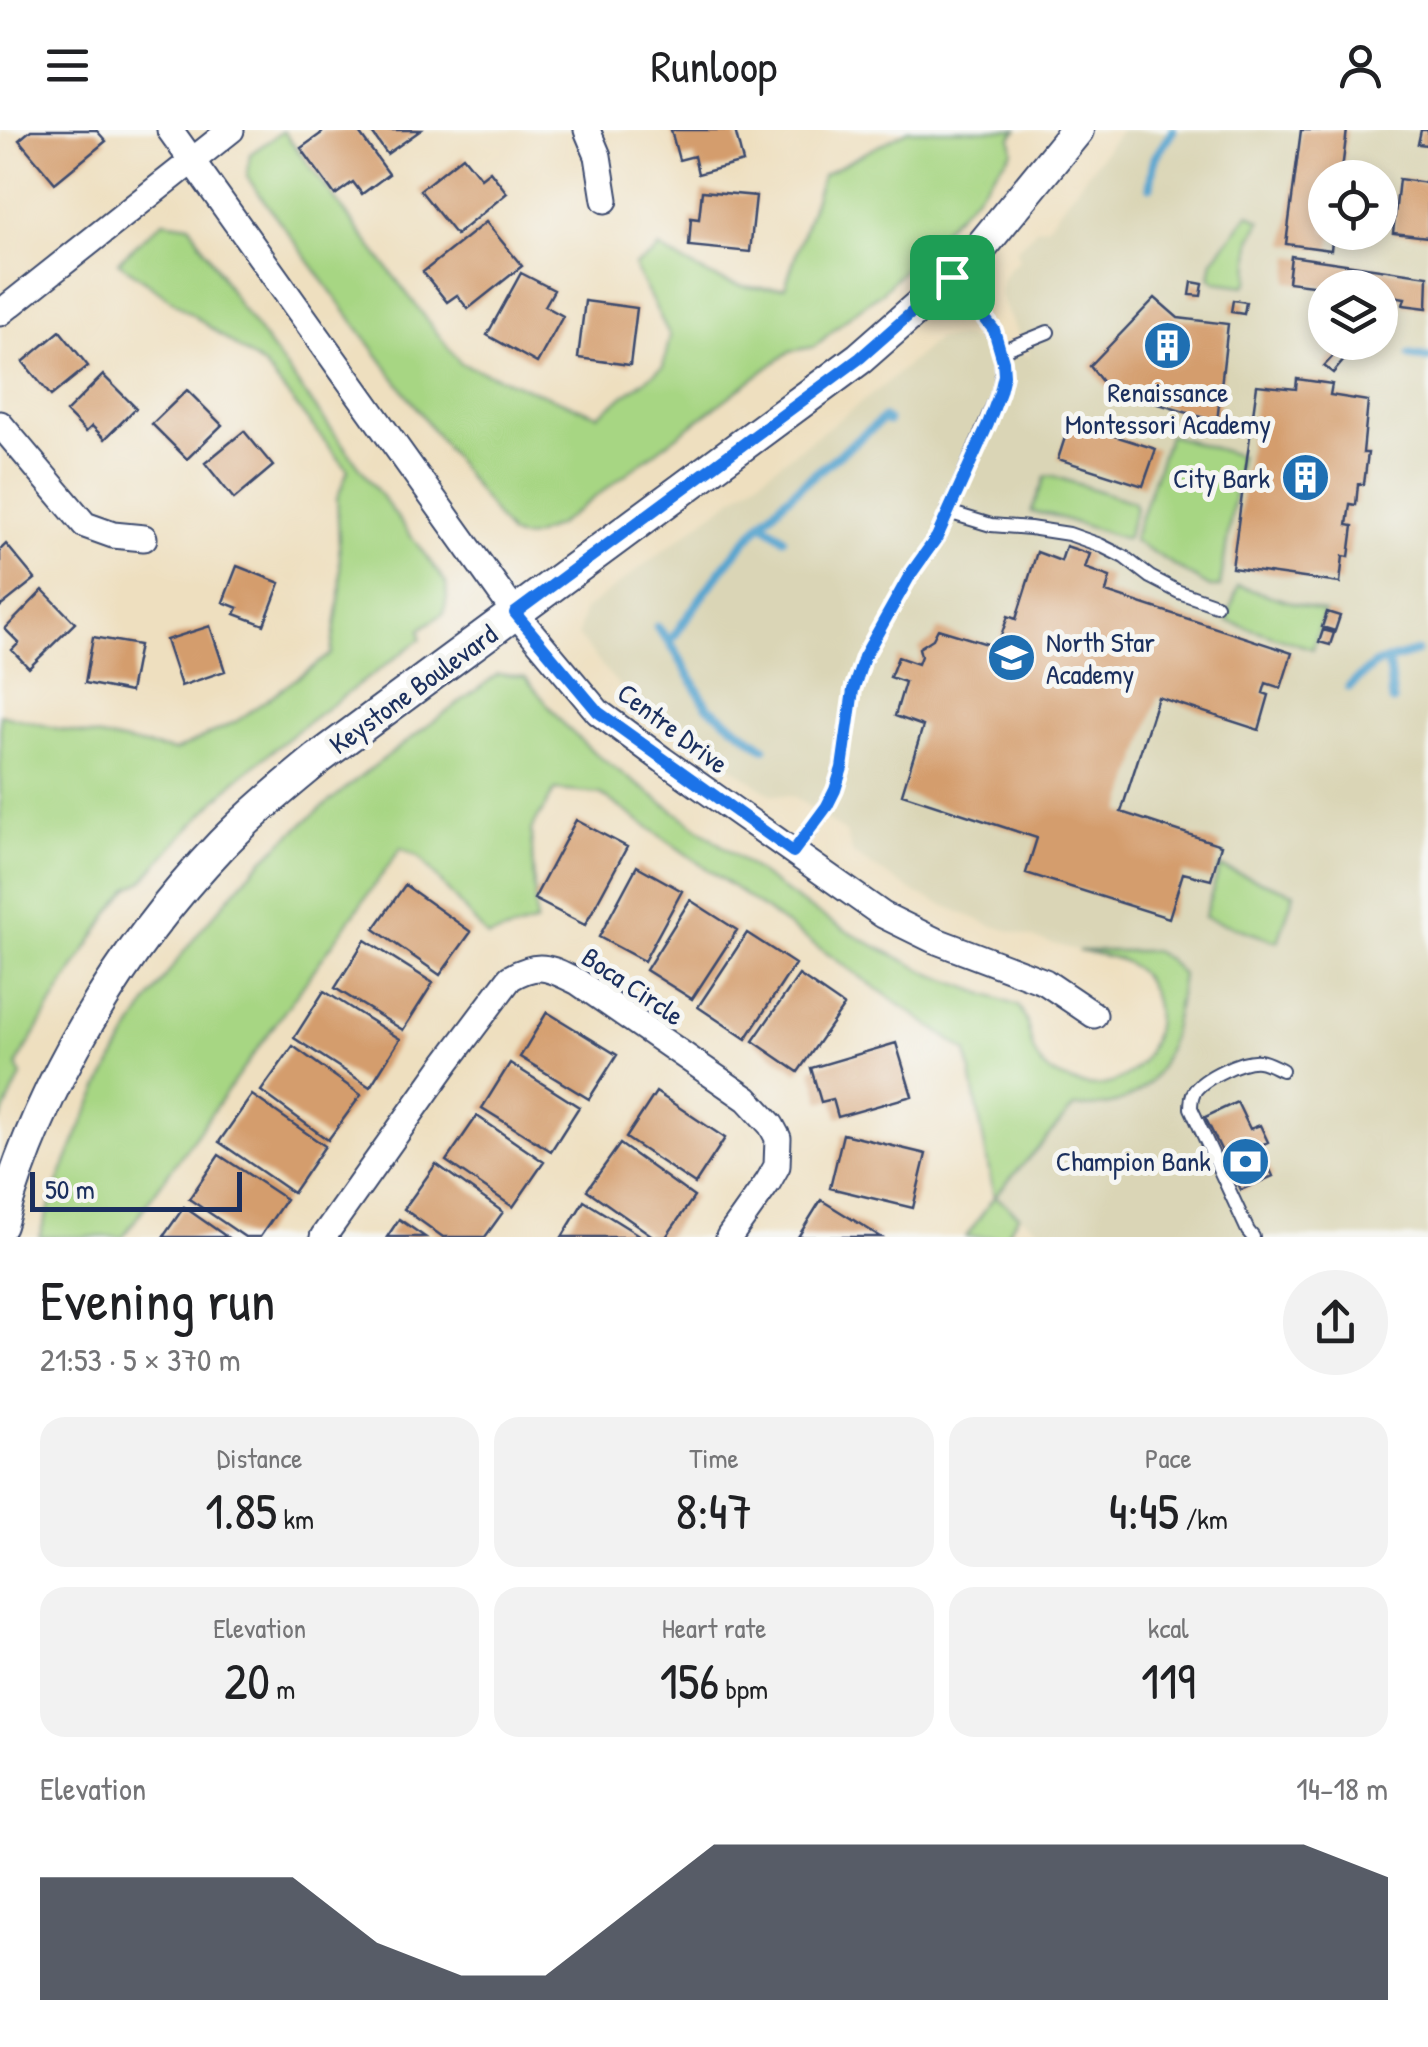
<!DOCTYPE html>
<html lang="en">
<head>
<meta charset="utf-8">
<style>
	:root { --surface:#fff; --page:#f2f2f2; --text:#202124; --muted:#757577; --accent:#111827 }
	body { margin:0; font-family:"Patrick Hand",sans-serif; background:var(--page); color:var(--text); height:100vh; display:flex; flex-direction:column; font-size:38px; white-space:nowrap }
	* { box-sizing:border-box; margin:0 }
	p { font-size:32px; color:var(--muted) }
	.icon { flex:none; width:55px; height:55px; fill:none; stroke:currentColor; stroke-width:2; stroke-linecap:round; stroke-linejoin:round }
	.map { position:relative; height:1107px; overflow:hidden }
	.panel { display:flex; flex-direction:column; background:var(--surface); flex:1 }
	.panel>* { flex:none }
	.tools { position:absolute; left:1308px; top:30px; display:grid; gap:20px }
	.tools a { display:grid; place-items:center; width:90px; height:90px; border-radius:50%; background:var(--surface); box-shadow:0 5px 15px #0003; font-size:50px }
	.scale { position:absolute; left:30px; bottom:25px; width:212px; box-sizing:border-box; padding-left:10px; border:5px solid #1b2f5e; border-top:0; font-size:28px; line-height:35px; white-space:nowrap; color:#1b2f5e; -webkit-text-stroke:8px #f6f6f2; paint-order:stroke }
	.pin { position:absolute; display:grid; place-items:center; width:85px; height:85px; color:#fff; margin:-42px; border-radius:20px; box-shadow:0 5px 15px #0006 }
	.round { display:grid; place-items:center; flex:none; width:105px; height:105px; border-radius:52px; background:var(--page) }
	.overview { display:flex; align-items:center; justify-content:space-between; height:170px; padding:0 40px }
	h1 { font-size:55px; font-weight:600; line-height:75px }
	.metrics { display:grid; grid-template-columns:repeat(3,1fr); gap:15px; height:170px; padding:10px 40px }
	.metrics div { display:grid; align-content:center; border-radius:25px; background:var(--page); text-align:center }
	.metrics b { font-size:50px; font-weight:600 }
	.metrics small { font-size:28px; font-weight:400 }
	.metrics p { font-size:28px }
	.chart { height:280px; padding:20px 40px }
	.chart p { display:flex; justify-content:space-between }
	.chart svg { width:100%; height:180px; margin-top:10px; fill:var(--accent); opacity:.7 }
	header { display:flex; justify-content:space-between; align-items:center; height:130px; padding:0 40px; background:var(--surface); font-size:45px; font-weight:600 }
	.map>svg:first-child { display:block }
	.built { fill:#dad5b6; fill-rule:evenodd }
	.green { fill:#a7d683; stroke:#618270; stroke-width:2.5 }
	.lines { fill:none; stroke-linecap:round; stroke-linejoin:round }
	.stream { stroke:#56a4cf; stroke-width:9 }
	.building { fill:#d49d6d }
	.service-casing { stroke:#3b496d; stroke-width:16 }
	.minor-casing { stroke:#3b496d; stroke-width:29 }
	.tertiary-casing { stroke:#3b496d; stroke-width:36 }
	.service { stroke:#fff; stroke-width:12 }
	.minor { stroke:#fff; stroke-width:25 }
	.tertiary { stroke:#fff; stroke-width:32 }
	.route-casing { stroke:#fff; stroke-width:20 }
	.route { stroke:#1a73e8; stroke-width:12 }
	.labels { text-anchor:middle; stroke-width:10; stroke-linejoin:round; paint-order:stroke }
	.poi-label { font-size:28px; fill:#1b2f5e; stroke:#f6f6f2; text-anchor:end }
	.street-label { font-size:28px; fill:#1b2f5e; stroke:#f6f6f2 }
</style>
</head>
<body>
<header><svg class="icon" aria-label="menu" viewBox="0 0 24 24"><path d="M4 6h16M4 12h16M4 18h16"/></svg>Runloop<svg class="icon" aria-label="person" viewBox="0 0 24 24"><circle cx="12" cy="8" r="4"/><path d="M4 21q1-7 8-7t8 7"/></svg></header>
<div class="map">
<svg width="1428" height="1107" viewBox="0 0 1428 1107">
	<rect width="100%" height="100%" fill="#f6f6f2"/>
	<filter id="ink" filterUnits="userSpaceOnUse"><feTurbulence type="fractalNoise" baseFrequency=".01" numOctaves="2"/><feDisplacementMap in="SourceGraphic" scale="20" xChannelSelector="R" yChannelSelector="G"/><feConvolveMatrix kernelMatrix="1 2 1 2 8 2 1 2 1" color-interpolation-filters="sRGB"/></filter>
	<filter id="wash" filterUnits="userSpaceOnUse"><feTurbulence type="fractalNoise" baseFrequency=".0048" numOctaves="4" result="noise"/><feDisplacementMap in="SourceGraphic" scale="40" xChannelSelector="R" yChannelSelector="G"/><feGaussianBlur stdDeviation="2.25" result="paint"/><feColorMatrix in="noise" values="0 0 0 0 0 0 0 0 0 0 0 0 0 0 0 0 0 1.4 0 .05"/><feComposite in="paint" operator="in"/></filter>
	<g filter="url(#wash)">
		<rect width="100%" height="100%" fill="#eedfbf"/>
		<path class="built" d="M 1121,0 L 1428,0 L 1428,1107 L 1050,1107 L 994,1067 L 1075,977 L 1099,978 L 1125,972 L 1164,932 L 1175,896 L 1182,845 L 1169,830 L 1153,821 L 1078,821 L 993,796 L 917,764 L 853,724 L 846,703 L 795,667 L 771,664 L 631,568 L 606,541 L 578,506 L 584,480 L 883,256 L 937,209 L 965,207 L 1030,226 L 1005,179 L 1000,164 L 1002,152 L 1008,139 L 1019,130 L 1016,120 L 1037,98 L 1046,97 ZM 1325,48 L 1380,48 L 1380,102 L 1325,102 ZM 1325,158 L 1380,158 L 1380,212 L 1325,212 Z"/>
		<path class="green" d="M 909,0 L 1017,0 L 1011,7 L 1013,21 L 977,64 L 881,163 L 852,184 L 814,217 L 790,221 L 558,395 C 539,402 532,413 510,405 L 247,47 L 250,24 L 283,1 L 460,233 L 598,285 L 663,237 L 670,206 L 634,136 L 654,124 L 659,118 C 701,142 734,164 785,157 L 823,45 Z
			M 1249,84 L 1261,91 L 1251,109 L 1249,151 L 1245,156 L 1216,152 L 1210,147 L 1213,130 Z
			M 163,91 L 190,95 L 239,175 L 446,453 L 447,467 L 444,483 L 420,499 L 421,509 L 308,592 L 236,650 L 177,711 L 142,752 L 129,758 L 111,781 L 66,851 L 17,934 L 21,946 L 0,991 L 0,584 L 63,600 L 175,621 L 237,591 L 331,524 L 341,457 L 337,369 L 348,340 L 264,236 L 118,132 Z
			M 1169,305 L 1240,326 L 1220,457 L 1210,457 L 1133,410 Z
			M 1053,346 L 1133,372 L 1136,378 L 1126,409 L 1051,385 L 1031,382 L 1045,347 Z
			M 1238,456 L 1324,482 L 1313,519 L 1227,491 Z
			M 498,544 L 525,547 L 566,597 L 597,625 L 798,771 L 850,803 L 933,845 L 1018,876 C 1033,893 1026,921 1045,938 C 1054,946 1069,952 1080,954 C 1152,970 1187,863 1123,831 C 1110,825 1092,824 1078,821 L 1153,821 L 1169,830 L 1182,845 C 1171,919 1166,980 1074,977 L 995,1066 L 1019,1085 L 1004,1107 L 966,1107 L 994,1067 L 967,922 L 601,664 L 555,660 L 531,700 L 536,793 L 488,807 L 419,727 L 401,718 L 123,1107 L 39,1107 C 81,980 135,873 225,772 C 238,757 251,741 266,727 C 338,659 419,603 498,544 Z
			M 1220,737 L 1294,763 L 1278,812 L 1204,787 Z"/>
		<g class="lines">
			<path class="stream" d="M 1150,56 L 1154,29 L 1173,0
				M 1410,225 L 1428,228
				M 762,392 L 783,408
				M 657,497 L 670,512 L 707,576 L 764,618
				M 670,512 C 698,471 726,431 760,395 C 796,355 843,323 884,288 L 888,291
				M 1388,530 L 1393,571
				M 1349,557 L 1375,534 L 1416,522"/>
		</g>
		<g id="blocks">
			<path class="building" d="M 31,0 L 96,0 L 106,11 L 55,53 L 19,10 Z
				M 320,0 L 357,0 L 389,44 L 362,64 L 353,52 L 335,65 L 301,18 L 322,3 Z
				M 370,0 L 421,0 L 387,24 Z
				M 671,0 L 735,0 L 743,32 L 698,44 L 694,26 L 679,30 Z
				M 1301,0 L 1347,0 L 1341,48 L 1325,48 L 1325,102 L 1333,102 L 1331,120 L 1286,114 Z
				M 1421,0 L 1428,0 L 1428,15 L 1418,14 Z
				M 463,26 L 481,48 L 490,41 L 507,63 L 456,105 L 420,60 Z
				M 1399,49 L 1428,53 L 1428,107 L 1393,103 Z
				M 702,61 L 756,66 L 750,122 L 689,116 L 691,88 L 699,89 Z
				M 486,92 L 522,136 L 468,179 L 457,165 L 447,172 L 423,142 Z
				M 1291,126 L 1428,146 L 1427,178 L 1403,175 L 1405,168 L 1380,164 L 1380,158 L 1336,158 L 1288,152 Z
				M 521,143 L 554,160 L 545,176 L 563,186 L 537,233 L 487,205 Z
				M 1192,152 L 1203,154 L 1201,166 L 1190,165 Z
				M 1155,168 L 1178,188 L 1228,194 L 1217,292 L 1107,258 L 1090,236 Z
				M 1233,170 L 1246,172 L 1244,184 L 1231,182 Z
				M 585,171 L 637,178 L 630,235 L 578,228 Z
				M 60,201 L 88,236 L 51,266 L 23,232 Z
				M 1335,224 L 1344,230 L 1333,243 L 1324,236 Z
				M 103,245 L 136,278 L 105,309 L 92,296 L 86,302 L 66,282 Z
				M 1297,249 L 1332,254 L 1330,265 L 1368,271 L 1363,323 L 1368,323 L 1364,354 L 1358,354 L 1356,375 L 1350,374 L 1347,395 L 1353,396 L 1349,427 L 1343,426 L 1340,453 L 1232,438 L 1257,255 L 1296,259 Z
				M 187,260 L 222,295 L 187,329 L 152,294 Z
				M 1070,292 L 1156,319 L 1143,356 L 1058,329 Z
				M 244,301 L 273,336 L 234,369 L 205,333 Z
				M 6,414 L 35,449 L 0,477 L 0,420 Z
				M 1066,416 L 1090,424 L 1085,438 L 1110,447 L 1106,462 L 1292,523 L 1281,558 L 1266,553 L 1263,563 L 1269,565 L 1259,600 L 1158,567 L 1121,682 L 1221,715 L 1211,750 L 1183,743 L 1169,788 L 1026,743 L 1037,708 L 902,664 L 923,596 L 895,586 L 905,552 L 890,547 L 898,527 L 918,534 L 921,526 L 919,518 L 933,509 L 938,499 L 997,517 L 1008,486 L 1016,489 L 1037,422 L 1061,431 Z
				M 237,436 L 280,453 L 264,495 L 235,484 L 238,478 L 223,472 Z
				M 43,460 L 75,493 L 29,538 L 12,520 L 19,513 L 5,499 Z
				M 1327,482 L 1340,486 L 1335,501 L 1322,497 Z
				M 210,496 L 225,541 L 181,556 L 166,510 Z
				M 1323,500 L 1334,503 L 1330,515 L 1319,512 Z
				M 93,507 L 139,515 L 130,562 L 85,553 Z
				M 576,690 L 627,717 L 585,795 L 534,769 Z
				M 637,736 L 682,761 L 644,831 L 599,807 Z
				M 405,755 L 471,802 L 440,845 L 374,799 Z
				M 690,770 L 737,800 L 692,869 L 646,840 Z
				M 747,803 L 795,834 L 746,909 L 698,877 Z
				M 365,810 L 433,853 L 403,900 L 335,858 Z
				M 799,845 L 844,876 L 798,942 L 753,911 Z
				M 324,861 L 400,909 L 370,957 L 294,908 Z
				M 547,882 L 617,925 L 589,969 L 520,927 Z
				M 896,913 L 912,966 L 838,987 L 833,969 L 821,972 L 811,938 Z
				M 293,916 L 361,965 L 328,1010 L 261,961 Z
				M 510,933 L 579,977 L 551,1021 L 482,978 Z
				M 656,962 L 725,1008 L 695,1054 L 626,1008 Z
				M 252,965 L 325,1016 L 293,1063 L 219,1012 Z
				M 1237,972 L 1250,999 L 1260,995 L 1268,1012 L 1259,1016 L 1273,1046 L 1241,1060 L 1205,987 Z
				M 477,986 L 544,1032 L 513,1077 L 446,1031 Z
				M 843,1004 L 926,1024 L 913,1078 L 830,1058 Z
				M 620,1014 L 694,1067 L 666,1107 L 654,1107 L 587,1060 Z
				M 219,1025 L 286,1069 L 260,1107 L 245,1107 L 189,1069 Z
				M 436,1034 L 503,1082 L 485,1107 L 443,1107 L 404,1079 Z
				M 821,1070 L 881,1107 L 798,1107 Z
				M 584,1071 L 642,1107 L 562,1107 Z
				M 184,1077 L 227,1107 L 163,1107 Z
				M 399,1089 L 425,1107 L 387,1107 Z"/>
		</g>
	</g>
	<g filter="url(#ink)">
		<use href="#blocks" fill-opacity="0" stroke="#3b496d" stroke-width="2.5"/>
		<g class="lines">
			<defs>
				<path id="service" d="M 1001,221 L 1048,202
					M 948,382 L 991,395 L 1030,398 L 1069,404 L 1100,415 L 1124,427 L 1150,447 L 1179,462 L 1216,475
					M 793,723 L 815,694 L 835,660 L 841,638 L 853,560 L 864,527 L 910,445 L 937,407 L 999,262 C 1013,211 981,184 952,147
					M 1253,1107 L 1248,1101 L 1191,978 C 1191,972 1191,968 1194,962 C 1203,948 1243,929 1259,931 C 1267,932 1275,937 1282,940"/>
				<path id="minor" d="M 170,0 L 515,483 L 598,582 L 663,630 L 883,785 L 934,810 L 1045,852 L 1094,885
					M 587,0 L 598,26 L 605,70
					M 0,183 L 231,0
					M 0,294 L 85,395 L 113,405 L 144,408
					M 323,1107 L 447,932 L 510,848 C 539,831 550,838 578,852 L 747,969 L 771,995 L 778,1008 L 777,1036 L 768,1052 L 729,1107"/>
				<path id="tertiary" d="M 0,1095 C 40,954 121,820 222,714 C 252,683 286,655 319,628 L 860,228 L 934,163 L 982,116 L 1077,0"/>
			</defs>
			<use href="#service" class="service-casing"/>
			<use href="#minor" class="minor-casing"/>
			<use href="#tertiary" class="tertiary-casing"/>
			<use href="#service" class="service"/>
			<use href="#minor" class="minor"/>
			<use href="#tertiary" class="tertiary"/>
		</g>
	</g>
	<g class="lines" filter="url(#ink)">
		<defs>
			<path id="route" d="M 952,147 L 994,200 L 1003,231 L 1004,245 L 1000,262 L 988,294 L 937,407 L 910,445 L 864,527 L 853,560 L 842,638 L 835,660 L 827,676 L 793,722 L 598,582 L 515,483 L 860,228 Z"/>
		</defs>
		<use href="#route" class="route-casing"/>
		<use href="#route" class="route"/>
	</g>
	<defs>
		<symbol id="building-disc" viewBox="-11 -11 22 22"><circle r="9.5" fill="#1f6fb2" stroke="#f6f6f2"/><path d="M-4-6H4V6H1V3H-1V6H-4ZM-2.5-4.3h1.7v1.8h-1.7ZM.8-4.3h1.7v1.8H.8ZM-2.5-1h1.7V.8h-1.7ZM.8-1h1.7V.8H.8Z" fill="#fff"/></symbol>
		<symbol id="school-disc" viewBox="-11 -11 22 22"><circle r="9.5" fill="#1f6fb2" stroke="#f6f6f2"/><path d="M0-5L7-2L0 1L-7-2ZM-4 1L0 2.5L4 1V4Q0 6-4 4Z" fill="#fff"/></symbol>
		<symbol id="bank-disc" viewBox="-11 -11 22 22"><circle r="9.5" fill="#1f6fb2" stroke="#f6f6f2"/><path d="M-6-4H6V4H-6ZM0-2.3a2.3 2.3 0 1 0 0 4.6a2.3 2.3 0 1 0 0-4.6Z" fill="#fff"/></symbol>
	</defs>
	<g fill-rule="evenodd">
		<use href="#building-disc" x="1140" y="188" width="55" height="55"/>
		<use href="#building-disc" x="1278" y="320" width="55" height="55"/>
		<use href="#school-disc" x="984" y="500" width="55" height="55"/>
		<use href="#bank-disc" x="1218" y="1004" width="55" height="55"/>
	</g>
	<g class="labels">
		<g class="poi-label">
			<text x="1168" y="272" text-anchor="middle">Renaissance<tspan x="1168" dy="32">Montessori Academy</tspan></text>
			<text x="1270" y="358">City Bark</text>
			<text x="1046" y="522" text-anchor="start">North Star<tspan x="1046" dy="32">Academy</tspan></text>
			<text x="1211" y="1041">Champion Bank</text>
		</g>
		<g class="street-label">
			<text transform="translate(413 559) rotate(-36)" y="10">Keystone Boulevard</text>
			<text transform="translate(673 598) rotate(37)" y="10">Centre Drive</text>
			<text transform="translate(633 856) rotate(34)" y="10">Boca Circle</text>
		</g>
	</g>
</svg>
<div class="tools">
<a><svg class="icon" aria-label="locate" viewBox="0 0 24 24"><circle cx="12" cy="12" r="6"/><path d="M12 2v4M12 18v4M2 12h4M18 12h4"/></svg></a>
<a><svg class="icon" aria-label="layers" viewBox="0 0 24 24"><path d="M12 4l9 5-9 5-9-5zM3 14l9 5 9-5"/></svg></a>
</div>
<div class="scale">50 m</div>
<div class="pin" style="left:952px;top:147px;background:#1e9e55"><svg class="icon" aria-label="arrive" viewBox="0 0 24 24"><path d="M6 21V4h12l-3 4 3 4H6"/></svg></div>
</div>
<section class="panel">
<div class="overview"><div><h1>Evening run</h1><p>21:53 · 5 × 370 m</p></div><a class="round"><svg class="icon" aria-label="share" viewBox="0 0 24 24"><path d="M12 15V3M7 8l5-5 5 5M5 13v7h14v-7"/></svg></a></div>
<div class="metrics">
<div><p>Distance</p><b>1.85<small> km</small></b></div>
<div><p>Time</p><b>8:47</b></div>
<div><p>Pace</p><b>4:45<small> /km</small></b></div>
</div>
<div class="metrics">
<div><p>Elevation</p><b>20<small> m</small></b></div>
<div><p>Heart rate</p><b>156<small> bpm</small></b></div>
<div><p>kcal</p><b>119</b></div>
</div>
<div class="chart"><p><span>Elevation</span>14–18 m</p>
<svg viewBox="0 0 160 44" preserveAspectRatio="none"><path d="M0 44V14L10 14L20 14L30 14L40 30L50 38L60 38L70 22L80 6L90 6L100 6L110 6L120 6L130 6L140 6L150 6L160 14V44z"/></svg>
</div>
</section>
</body>
</html>
